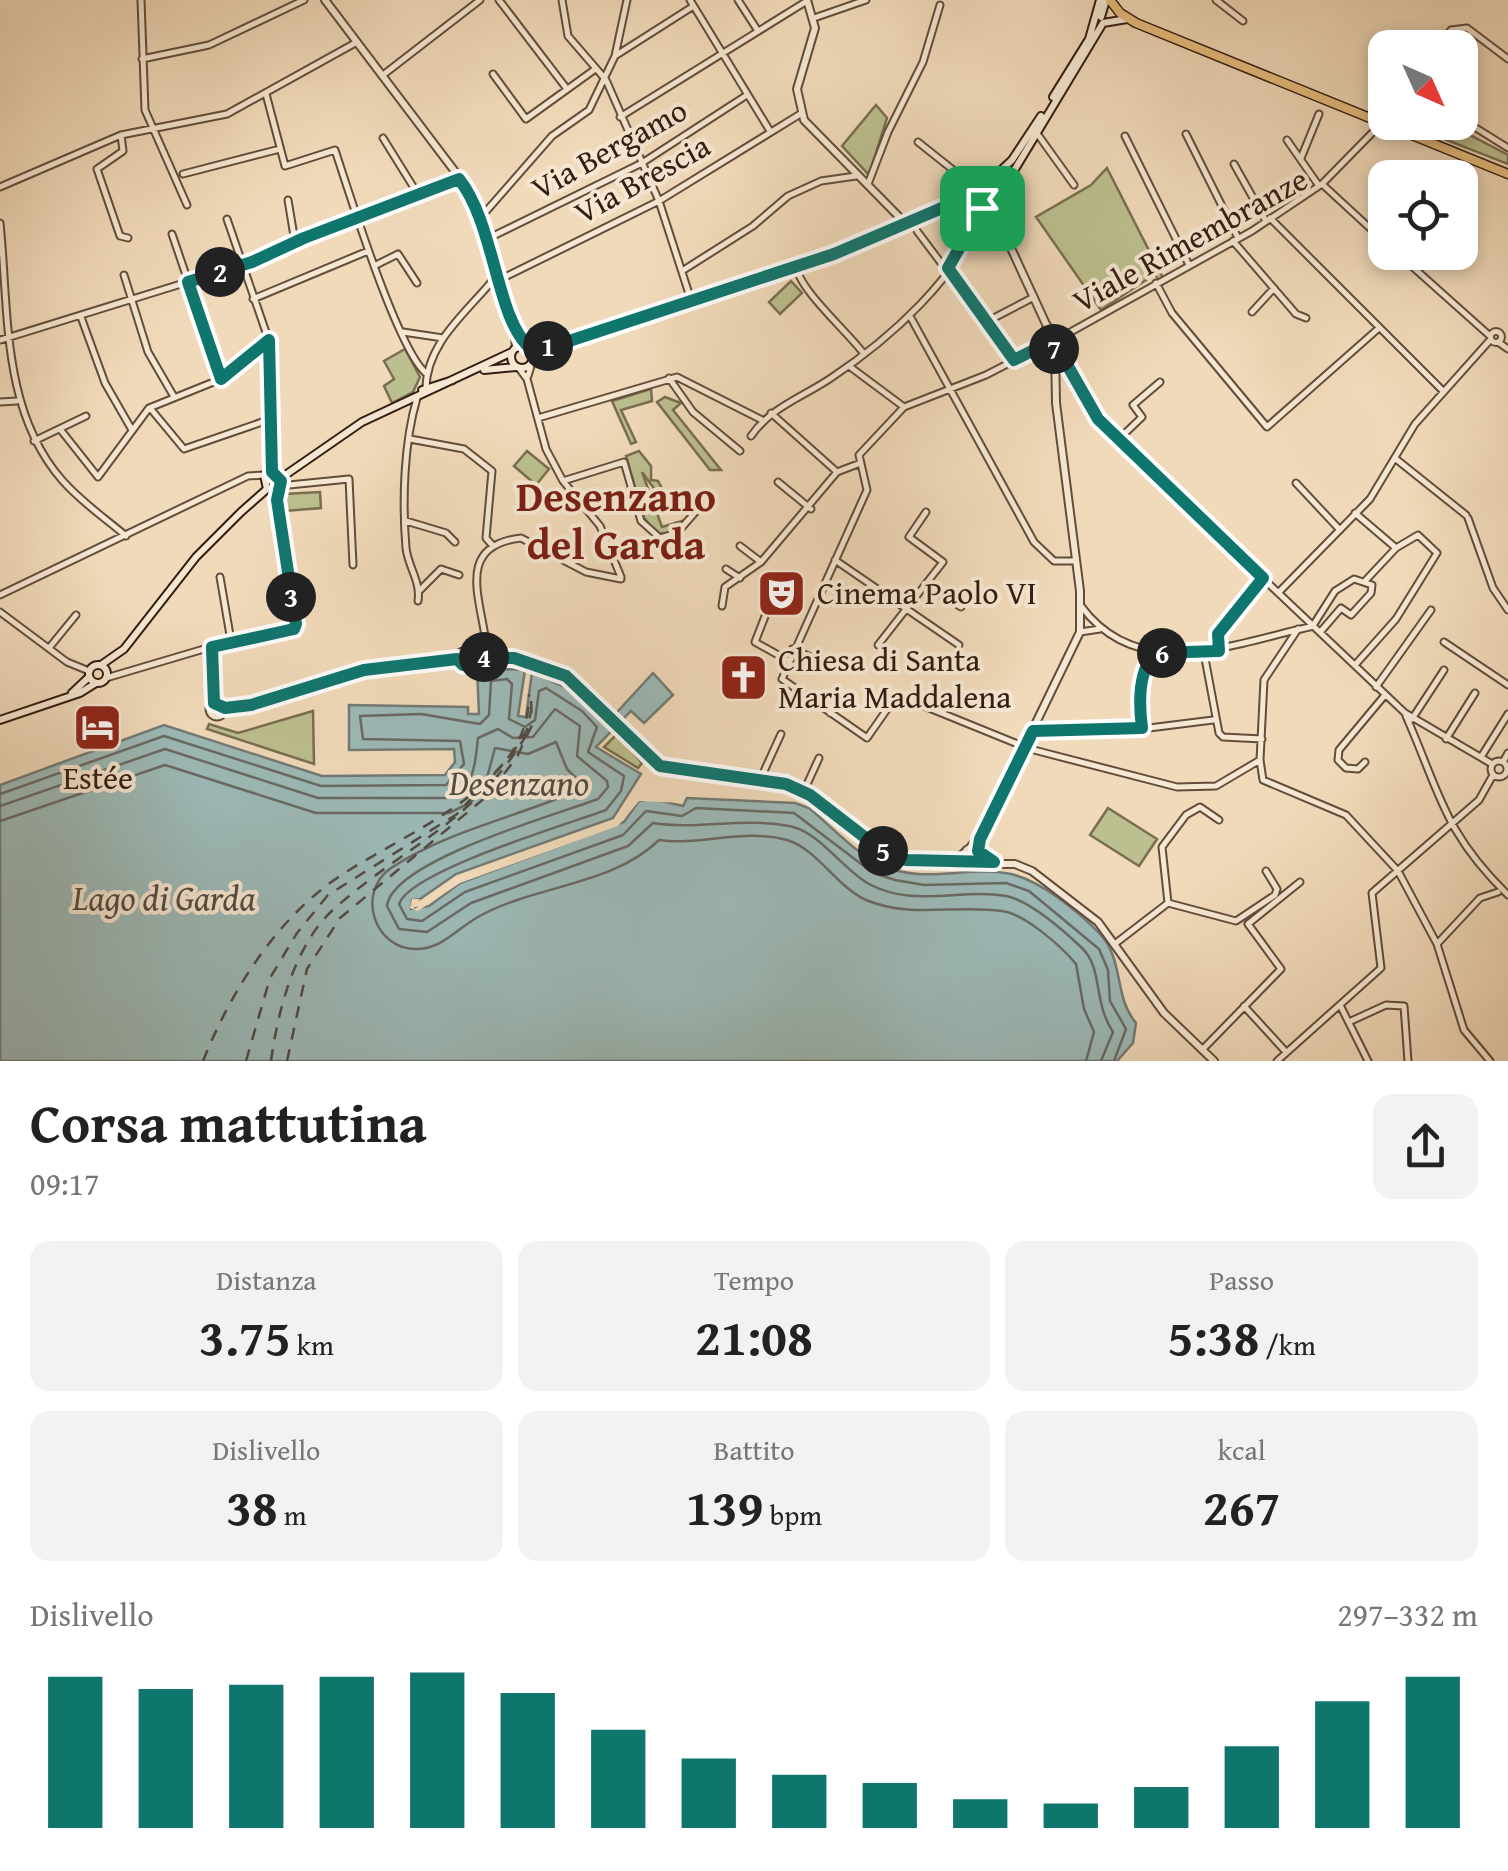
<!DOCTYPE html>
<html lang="it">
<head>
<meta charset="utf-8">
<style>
	:root { --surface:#fff; --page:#f2f2f2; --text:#222; --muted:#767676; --accent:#0f766e }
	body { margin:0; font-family:"Gentium Book Plus",serif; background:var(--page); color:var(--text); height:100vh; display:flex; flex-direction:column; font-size:38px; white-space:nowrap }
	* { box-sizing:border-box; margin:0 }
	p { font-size:32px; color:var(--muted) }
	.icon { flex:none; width:55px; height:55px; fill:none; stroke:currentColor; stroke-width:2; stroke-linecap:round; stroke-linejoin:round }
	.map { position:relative; height:1061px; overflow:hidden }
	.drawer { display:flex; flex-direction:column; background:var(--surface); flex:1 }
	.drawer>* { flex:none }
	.needle { width:65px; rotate:135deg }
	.buttons { position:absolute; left:1368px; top:30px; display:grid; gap:20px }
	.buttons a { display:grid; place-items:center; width:110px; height:110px; border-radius:20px; background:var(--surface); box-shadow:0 5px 15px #0003; font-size:50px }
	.pin { position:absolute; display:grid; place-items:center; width:85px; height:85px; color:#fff; margin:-42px; border-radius:20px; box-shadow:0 5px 15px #0006 }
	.km { position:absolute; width:50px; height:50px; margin:-25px; border-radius:50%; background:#222; color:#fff; font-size:28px; line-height:50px; text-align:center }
	.round { display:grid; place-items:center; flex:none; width:105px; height:105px; border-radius:20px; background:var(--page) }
	.head { display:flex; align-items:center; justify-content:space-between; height:170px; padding:0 30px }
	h1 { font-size:55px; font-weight:600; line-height:75px }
	.metrics { display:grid; grid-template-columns:repeat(3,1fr); gap:15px; height:170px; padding:10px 30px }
	.metrics div { display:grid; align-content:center; border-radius:20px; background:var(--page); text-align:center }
	.metrics b { font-size:50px; font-weight:600 }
	.metrics small { font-size:28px; font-weight:400 }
	.metrics p { font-size:28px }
	.chart { height:280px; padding:20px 30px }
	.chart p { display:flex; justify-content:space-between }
	.chart svg { width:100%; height:180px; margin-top:10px; stroke:var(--accent); stroke-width:6 }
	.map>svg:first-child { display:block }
	.green { fill:#bcbf8f; stroke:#786e50; stroke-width:2.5 }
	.water { fill:#9cb9b7; stroke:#727a75; stroke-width:2.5 }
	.pier { fill:#f1daba }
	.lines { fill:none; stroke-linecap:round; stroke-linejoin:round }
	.shore { stroke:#686a64; stroke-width:2.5 }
	.ferry { stroke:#524b43; stroke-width:2.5; stroke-dasharray:12 10; stroke-linecap:butt }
	.minor-casing { stroke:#624c3b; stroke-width:9 }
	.tertiary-casing { stroke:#624c3b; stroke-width:10 }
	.secondary-casing { stroke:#331c11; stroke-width:10 }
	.primary-casing { stroke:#331c11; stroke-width:11 }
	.minor { stroke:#f6e7d2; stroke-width:5 }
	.tertiary { stroke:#f6e7d2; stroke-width:6 }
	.secondary { stroke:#f6e7d2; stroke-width:6 }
	.primary { stroke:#e8bd7d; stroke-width:8 }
	.minor-bridge-casing { stroke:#624c3b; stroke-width:9; stroke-linecap:butt }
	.minor-bridge { stroke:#f6e7d2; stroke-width:5 }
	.route-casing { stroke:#fff; stroke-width:20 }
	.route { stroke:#0f766e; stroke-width:12 }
	.labels { text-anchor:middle; stroke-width:8; stroke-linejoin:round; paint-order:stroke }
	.street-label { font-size:32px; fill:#331c11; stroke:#f6e7d2 }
	.poi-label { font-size:32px; fill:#331c11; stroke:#f6e7d2; text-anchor:start }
	.water-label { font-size:35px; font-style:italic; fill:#524b43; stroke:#f6e7d2 }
	.district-label { font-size:42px; font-weight:bold; fill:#7a1f14; stroke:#f6e7d2 }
</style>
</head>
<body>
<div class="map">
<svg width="1508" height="1061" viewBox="0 0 1508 1061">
	<rect width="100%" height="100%" fill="#f1daba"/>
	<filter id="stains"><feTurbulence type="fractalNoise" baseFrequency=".002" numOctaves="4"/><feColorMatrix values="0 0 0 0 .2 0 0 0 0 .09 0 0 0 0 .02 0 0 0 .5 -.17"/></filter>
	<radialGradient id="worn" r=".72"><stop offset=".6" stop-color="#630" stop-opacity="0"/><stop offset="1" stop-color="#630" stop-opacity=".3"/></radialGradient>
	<path class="green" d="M 876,105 L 887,118 L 869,175 L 842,146 Z
		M 1403,123 L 1447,123 L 1508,155 L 1508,164 Z
		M 1107,168 L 1163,278 L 1158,280 L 1155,274 L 1101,310 L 1036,217 L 1091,185 Z
		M 791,281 L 802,293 L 780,314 L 769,302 Z
		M 405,349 L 420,377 L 413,392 L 392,403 L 384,386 L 394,379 L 384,361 Z
		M 651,389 L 652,401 L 621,410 L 636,442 L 631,444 L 612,401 Z
		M 665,397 L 681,403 L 673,410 L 721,470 L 710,470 L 657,402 Z
		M 527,451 L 549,469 L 536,485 L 514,466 Z
		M 639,451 L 651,466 L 651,480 L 658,481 L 665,494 L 681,493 L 672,502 L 664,502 L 642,472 L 662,527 L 685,520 L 676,532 L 657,534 L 644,518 L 626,456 Z
		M 320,492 L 321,508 L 285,511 L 284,494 Z
		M 313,711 L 314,764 L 207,729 L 209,724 L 238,733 Z
		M 617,734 L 642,763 L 638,768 L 604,747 Z
		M 1108,808 L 1157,839 L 1139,866 L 1090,835 Z"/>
	<path class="water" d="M 477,668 L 525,670 L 518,716 L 526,717 L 532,672 L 571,690 L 607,723 L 653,673 L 673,695 L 644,723 L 631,711 L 596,747 L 641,774 L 613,818 L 456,874 L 420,899 L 412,900 L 411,909 L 429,906 L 460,883 L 624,822 L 639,801 L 654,799 L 683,806 L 687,798 L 795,803 L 809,808 C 831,826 855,853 881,865 C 923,885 968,865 1011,874 C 1041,881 1078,911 1099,933 C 1125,960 1113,996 1136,1023 L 1133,1043 L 1117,1061 L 0,1061 L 0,785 L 164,725 L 322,776 L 445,775 L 455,762 L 454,749 L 349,750 L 349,705 L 468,707 L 468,714 L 479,714 Z"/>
	<path class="pier" d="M 638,791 L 617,822 L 638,797 L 655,794 L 685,803 L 639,801 L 618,826 L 460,883 L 418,911 L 410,908 L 412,899 L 420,899 L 412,905 L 415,909 L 459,876 L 615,821 Z"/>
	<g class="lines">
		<path class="shore" d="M 0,794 L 164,736 L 321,786 L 446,785 L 464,764 L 460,741 L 363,739 L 360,716 L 421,714 L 480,724 L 489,715 L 491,681 L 507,679 L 512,684 L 509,719 L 525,727 L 535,720 L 539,691 L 546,688 L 582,711 L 597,727 L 588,752 L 624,776 L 621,791 L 606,810 C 568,824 410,871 399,904 L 407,919 L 422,921 L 465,892 L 623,835 L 646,811 L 682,816 L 696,808 L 794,813 L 873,873 L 895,880 L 924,885 L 1006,883 L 1029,891 L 1099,949 L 1108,970 L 1110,1001 L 1126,1029 L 1114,1061
			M 0,806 L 165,749 L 318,798 L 447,798 C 476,788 475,762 478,738 L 498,729 L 513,738 L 533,737 L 555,709 L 580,726 L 577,756 L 607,781 L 608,787 L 598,799 C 555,815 392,861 387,906 L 399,929 L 427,932 L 471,903 L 628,846 L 653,823 C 697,830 742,817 789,826 C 819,831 843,870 869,884 C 913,908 960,888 1006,896 C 1031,901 1063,930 1082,948 C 1103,968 1093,1002 1113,1032 L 1101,1061
			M 0,821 L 165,765 L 316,813 L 449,813 L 470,803 L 485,785 L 495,748 L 528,754 L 556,742 L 567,769 L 581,783 L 581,789 C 518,817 449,830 391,868 C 355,893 375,951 418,949 C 443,948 458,928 478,917 C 534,885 612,886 659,840 C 700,846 745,828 787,840 C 817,849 837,887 866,900 C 912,919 955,904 1002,911 C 1025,914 1061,946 1076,964 L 1084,1009 L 1094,1032 L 1086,1061"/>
		<path class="ferry" d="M 531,701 L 532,722
			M 203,1061 C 229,996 270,929 326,886 C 391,836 531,793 529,694
			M 246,1061 L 270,978 L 297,933 L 328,895 L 457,814 L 512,754 L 527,730 L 531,711
			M 271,1061 C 278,1010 295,943 335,908 C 407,844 474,823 527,734
			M 287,1061 L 307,969 L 340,918 L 486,797 L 517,757 L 532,725"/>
		<defs>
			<path id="minor" d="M 141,0 L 145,110 L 187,205
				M 499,0 L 567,89
				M 562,0 L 568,36 L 606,80 L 659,201 L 691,300
				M 690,0 L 770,131
				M 738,0 L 758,31
				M 1216,0 L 1243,21
				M 814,18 L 866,0
				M 1437,48 L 1451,30 L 1467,28 L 1508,59
				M 615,56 L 692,7
				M 142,59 L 209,45 L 304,0
				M 493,74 L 526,119 L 594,70
				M 383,75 L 480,0
				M 266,94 L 285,166 L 335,150 C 349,192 398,352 427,374
				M 620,117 L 807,1
				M 1460,118 L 1508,148
				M 1036,132 L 1074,185
				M 1186,134 L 1238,238
				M 121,135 L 123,151 L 97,169 L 120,236 L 128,238
				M 1125,136 L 1189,265
				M 383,138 L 419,196
				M 1287,140 L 1319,186
				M 918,142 L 977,189
				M 1301,158 L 1319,114
				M 1234,164 L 1266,221
				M 183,174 L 280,149
				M 868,184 L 888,132 L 923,62 L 940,5
				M 1322,184 L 1385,242
				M 0,187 L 121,135 L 227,114 L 357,42
				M 288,200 L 295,242
				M 482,216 L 552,136 L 589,110 L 615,56 L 627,0
				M 1270,218 L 1442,390
				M 227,219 L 269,341 L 272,472
				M 0,223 C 9,310 1,410 62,480 C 81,502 105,518 126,536
				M 917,231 L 1014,360
				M 172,234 L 221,378
				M 489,238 L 642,163 L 747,95
				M 1233,241 L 1296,314 L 1306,318
				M 1396,252 L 1490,336
				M 796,265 C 798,289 847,331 864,354
				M 374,266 L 398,254 L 417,283
				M 682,271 L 753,226 L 788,196 L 821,181 L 856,176
				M 124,275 L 148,352 L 173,395
				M 501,279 L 659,201 L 802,113
				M 1156,283 L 1172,313 L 1267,427 L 1379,328
				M 253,299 L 368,251
				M 1252,312 L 1274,288
				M 81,317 L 105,383 L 132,430
				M 911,318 L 1034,542 L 1054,561 L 1075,561
				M 988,321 L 1034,297
				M1490.5 337a5.5 5.5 0 1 1 11 0a5.5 5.5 0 1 1-11 0Z
				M 403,332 L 443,338
				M 1058,339 L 1252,231 L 1322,184 L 1375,130
				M 0,340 L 252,262 L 304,238 L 459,179
				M 1498,342 L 1508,349
				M 1044,345 L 986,375 L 904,407 L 859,455 L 867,490 L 782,679 L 867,738 L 897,695 L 1030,749 L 1177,787 L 1216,786 L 1260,760
				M 1057,347 L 1098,419 L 1156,477 L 1405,713 L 1492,764
				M 849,366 L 904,407
				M 518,367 L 527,379 L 546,449 L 563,481 L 600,526 L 621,577
				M 528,376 L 532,363
				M 669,378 L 693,412 L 740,451
				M 426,389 C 426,341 471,309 497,275
				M 417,398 C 404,442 402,501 406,548 C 408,567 421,581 418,601
				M 0,402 L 17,401
				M 150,408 L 184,449 L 268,420
				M 771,413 L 837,472
				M 538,418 L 677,377 L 762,420
				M 60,429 L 98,477 L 149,408 L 226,377 L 269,341
				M 751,436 C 771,407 803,397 831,378 C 887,341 963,275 982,208
				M 410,439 L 464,449 L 492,471 L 486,538 L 493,546
				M 1118,440 L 1142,417 L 1133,405 L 1160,382
				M 34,441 L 86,416
				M 1396,459 L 1466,515
				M 563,481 L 624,462 L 641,521 L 660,538 L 677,533 L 705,501
				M 778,482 L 811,509
				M 1296,483 L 1340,530
				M 279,486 L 349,479 L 353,565
				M 1468,518 L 1493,588 L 1508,610
				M 406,521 L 446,533 L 455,542
				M 740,546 L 761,562
				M 835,560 L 959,645
				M 726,569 L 740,578
				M 220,577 L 231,641
				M 1366,580 L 1396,548
				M 925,585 L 961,607
				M 419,591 L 441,569 L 459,575
				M 1279,592 L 1370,499 L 1415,424 L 1491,339
				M 0,595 L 248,476 L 264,475
				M 771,601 L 755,642 L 787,660
				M 722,606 L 725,587 L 761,562 L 837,472 L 858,464
				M 1081,606 C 1140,686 1236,642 1314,626
				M 0,612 L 67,662 L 89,671
				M 1314,624 L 1335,591 L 1354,579 L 1372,585 L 1371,593 L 1351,615 L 1341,608 L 1322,630
				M 1298,629 L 1264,680 L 1260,760 L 1263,780 L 1346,815 L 1398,871 L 1437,944 L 1464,1030 L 1490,1061
				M 1080,632 L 1100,629
				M 485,636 C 478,592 459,545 521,538 L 586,572 L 621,579
				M 1444,642 L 1508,685
				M 878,645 L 943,562 L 909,537 L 926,512
				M 212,647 L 214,703
				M 49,648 L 76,615
				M 792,649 L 829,665 L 839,660
				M 1219,651 L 1218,634 L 1263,578
				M457 658a7 7 0 1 1 14 0a7 7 0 1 1-14 0Z
				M 1204,653 L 1219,733 L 1223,737 L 1262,739
				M 471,657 L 514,658 L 566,676 L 660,766 L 787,784 L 810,795 L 879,849 L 897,858 L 920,863 L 969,864
				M 1355,665 L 1396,619 L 1437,553 L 1418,535 L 1396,548 L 1355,513
				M 106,678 L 231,641 L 293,629 L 277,488
				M 1376,687 L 1431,610
				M209 709a8 8 0 1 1 16 0a8 8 0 1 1-16 0Z
				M 225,708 L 290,695 L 365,670 L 457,659
				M 830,713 L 840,704
				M 1406,716 C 1440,793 1444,833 1508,895
				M 1412,719 L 1444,670
				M 1141,729 C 1139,705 1138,671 1155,653
				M 1033,731 L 1141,729 L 1213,720
				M 1446,739 L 1475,693
				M 1481,757 L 1508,714
				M1491 769a8 8 0 1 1 16 0a8 8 0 1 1-16 0Z
				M 1365,762 L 1358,769 L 1346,768 L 1338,760 L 1339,750 L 1385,695
				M 1503,762 L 1508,753
				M 760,780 L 781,734
				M 804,791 L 819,758
				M 951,861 L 965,852
				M 1168,903 L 1236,921 L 1275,895 L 1277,889 L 1266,871
				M 1116,943 L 1168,903 L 1162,847 L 1186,815 L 1200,807 L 1219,820
				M 1437,944 L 1480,898 L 1498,892
				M 1340,1005 L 1368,1061
				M 1244,1006 L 1286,1052
				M 1351,1021 L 1386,1005 L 1404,1006 L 1408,1061
				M 1202,1050 L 1281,969 L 1248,924 L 1300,882
				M 1277,1061 L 1381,968 L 1372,893 L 1479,800 L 1493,775"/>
			<path id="tertiary" d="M 325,0 L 475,198 L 514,325 L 516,348
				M 807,0 L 815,28 L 797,89 L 804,120 L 907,225
				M 992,207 L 1046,324 L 1058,339 L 1056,348 L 1046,347
				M 1046,328 L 1044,343 L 1052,363
				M 516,329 L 525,346
				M964 856a8 8 0 1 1 16 0a8 8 0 1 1-16 0Z
				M 969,849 L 985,828 L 1080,632 L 1080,591 L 1056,403 L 1055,348
				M 975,864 L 1015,864 L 1032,871 L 1098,922 L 1164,1013 L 1214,1061"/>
			<path id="secondary" d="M 1101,17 L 1106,0
				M 1053,97 L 1089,39 L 1100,0
				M973 197a12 12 0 1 1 24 0a12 12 0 1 1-24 0Z
				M 984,186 L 1012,160 L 1041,116
				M 997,199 L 1103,23 L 1127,19
				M511 357a11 11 0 1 1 22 0a11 11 0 1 1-22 0Z
				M 530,348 L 554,346 L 834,254 L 975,193
				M 484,370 L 516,367
				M 422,390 L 453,380
				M 281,478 L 362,422 L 512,352
				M89 674a9 9 0 1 1 18 0a9 9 0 1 1-18 0Z
				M 101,665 L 124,649 L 196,557 L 241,512 L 267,489 L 279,486 L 278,473 L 264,475 L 267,489
				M 72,693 L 89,677
				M 0,720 L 80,693 L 96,683"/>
			<path id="primary" d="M 1110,0 L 1120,13 L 1136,23 L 1508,174"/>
		</defs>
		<use href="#minor" class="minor-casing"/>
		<use href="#tertiary" class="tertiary-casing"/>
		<use href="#secondary" class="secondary-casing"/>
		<use href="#primary" class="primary-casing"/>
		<use href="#minor" class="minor"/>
		<use href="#tertiary" class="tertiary"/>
		<use href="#secondary" class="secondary"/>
		<use href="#primary" class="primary"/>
		<defs>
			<path id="minor-bridge" d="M 1375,130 L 1385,118"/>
		</defs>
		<use href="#minor-bridge" class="minor-bridge-casing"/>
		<use href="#minor-bridge" class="minor-bridge"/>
	</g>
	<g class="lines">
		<defs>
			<path id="route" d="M 459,179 C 495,224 496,319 530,348 L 554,346 L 834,254 L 956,202 L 968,201 L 982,208 L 948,268 L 1014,360 L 1044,345 L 1057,347 L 1098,419 L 1263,578 L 1218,634 L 1219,651 L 1155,653 C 1138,671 1139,705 1142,728 L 1033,731 L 980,839 L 978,851 L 994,862 L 906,860 L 880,849 L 810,795 L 786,784 L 660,766 L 566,676 L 514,658 L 471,658 L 463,665 L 457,659 L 364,670 L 251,705 L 225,708 L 214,703 L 212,647 L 294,629 L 296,624 L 277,500 L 281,481 L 272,472 L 269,340 L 221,379 L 188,282 L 252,262 L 304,238 Z"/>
		</defs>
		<use href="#route" class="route-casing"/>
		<use href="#route" class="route"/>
	</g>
	<defs>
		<symbol id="theatre-square" viewBox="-11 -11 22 22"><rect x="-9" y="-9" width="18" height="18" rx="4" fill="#8f2418" stroke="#f6e7d2"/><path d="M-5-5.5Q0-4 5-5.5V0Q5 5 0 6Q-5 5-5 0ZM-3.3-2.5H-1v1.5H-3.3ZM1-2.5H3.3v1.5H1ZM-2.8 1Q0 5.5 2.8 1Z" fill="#fff"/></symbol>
		<symbol id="church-square" viewBox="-11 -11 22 22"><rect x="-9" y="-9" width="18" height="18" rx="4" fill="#8f2418" stroke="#f6e7d2"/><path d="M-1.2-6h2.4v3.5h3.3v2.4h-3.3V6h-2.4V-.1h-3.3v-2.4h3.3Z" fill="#fff"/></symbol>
		<symbol id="hotel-square" viewBox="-11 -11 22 22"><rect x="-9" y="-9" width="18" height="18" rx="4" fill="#8f2418" stroke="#f6e7d2"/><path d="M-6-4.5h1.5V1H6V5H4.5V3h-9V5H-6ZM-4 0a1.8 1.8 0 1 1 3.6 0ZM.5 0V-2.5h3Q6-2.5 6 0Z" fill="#fff"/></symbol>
	</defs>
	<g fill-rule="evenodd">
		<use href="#theatre-square" x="754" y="566" width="55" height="55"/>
		<use href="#church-square" x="716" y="650" width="55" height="55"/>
		<use href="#hotel-square" x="70" y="700" width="55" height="55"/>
	</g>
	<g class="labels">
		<g class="street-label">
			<text transform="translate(609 149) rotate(-29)" y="11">Via Bergamo</text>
			<text transform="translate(642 179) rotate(-29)" y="11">Via Brescia</text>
			<text transform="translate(1190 240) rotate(-29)" y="11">Viale Rimembranze</text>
		</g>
		<g class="poi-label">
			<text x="817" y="604">Cinema Paolo VI</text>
			<text x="778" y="671">Chiesa di Santa<tspan x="778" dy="37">Maria Maddalena</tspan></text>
			<text x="98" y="789" text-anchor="middle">Estée</text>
		</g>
		<g class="water-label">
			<text x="519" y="795">Desenzano</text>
			<text x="164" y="910">Lago di Garda</text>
		</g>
		<g class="district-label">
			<text x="616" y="511">Desenzano<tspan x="616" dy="48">del Garda</tspan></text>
		</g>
	</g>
	<rect width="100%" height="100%" filter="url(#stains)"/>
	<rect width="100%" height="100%" fill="url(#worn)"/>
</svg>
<div class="buttons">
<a><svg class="needle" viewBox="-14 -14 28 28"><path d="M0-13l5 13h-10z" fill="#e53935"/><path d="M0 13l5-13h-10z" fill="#767676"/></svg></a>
<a><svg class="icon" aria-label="locate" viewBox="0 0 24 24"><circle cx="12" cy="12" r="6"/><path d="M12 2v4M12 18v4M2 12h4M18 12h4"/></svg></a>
</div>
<div class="pin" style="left:982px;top:208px;background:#1e9e55"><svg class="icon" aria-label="arrive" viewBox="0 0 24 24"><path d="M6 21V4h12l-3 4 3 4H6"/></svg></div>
<b class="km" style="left:548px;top:346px">1</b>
<b class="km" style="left:220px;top:272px">2</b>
<b class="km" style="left:291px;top:597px">3</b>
<b class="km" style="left:484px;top:657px">4</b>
<b class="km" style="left:883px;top:851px">5</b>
<b class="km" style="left:1162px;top:653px">6</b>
<b class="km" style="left:1054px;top:349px">7</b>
</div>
<section class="drawer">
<div class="head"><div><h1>Corsa mattutina</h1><p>09:17</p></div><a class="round"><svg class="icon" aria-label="share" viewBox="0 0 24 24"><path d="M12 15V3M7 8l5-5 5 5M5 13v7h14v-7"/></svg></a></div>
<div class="metrics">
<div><p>Distanza</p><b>3.75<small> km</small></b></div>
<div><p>Tempo</p><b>21:08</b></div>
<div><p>Passo</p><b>5:38<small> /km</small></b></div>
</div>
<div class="metrics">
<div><p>Dislivello</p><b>38<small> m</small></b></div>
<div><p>Battito</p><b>139<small> bpm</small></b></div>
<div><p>kcal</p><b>267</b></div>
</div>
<div class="chart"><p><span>Dislivello</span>297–332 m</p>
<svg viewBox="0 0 160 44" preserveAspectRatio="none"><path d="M5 44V7M15 44V10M25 44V9M35 44V7M45 44V6M55 44V11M65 44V20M75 44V27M85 44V31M95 44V33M105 44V37M115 44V38M125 44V34M135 44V24M145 44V13M155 44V7"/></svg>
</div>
</section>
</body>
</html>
